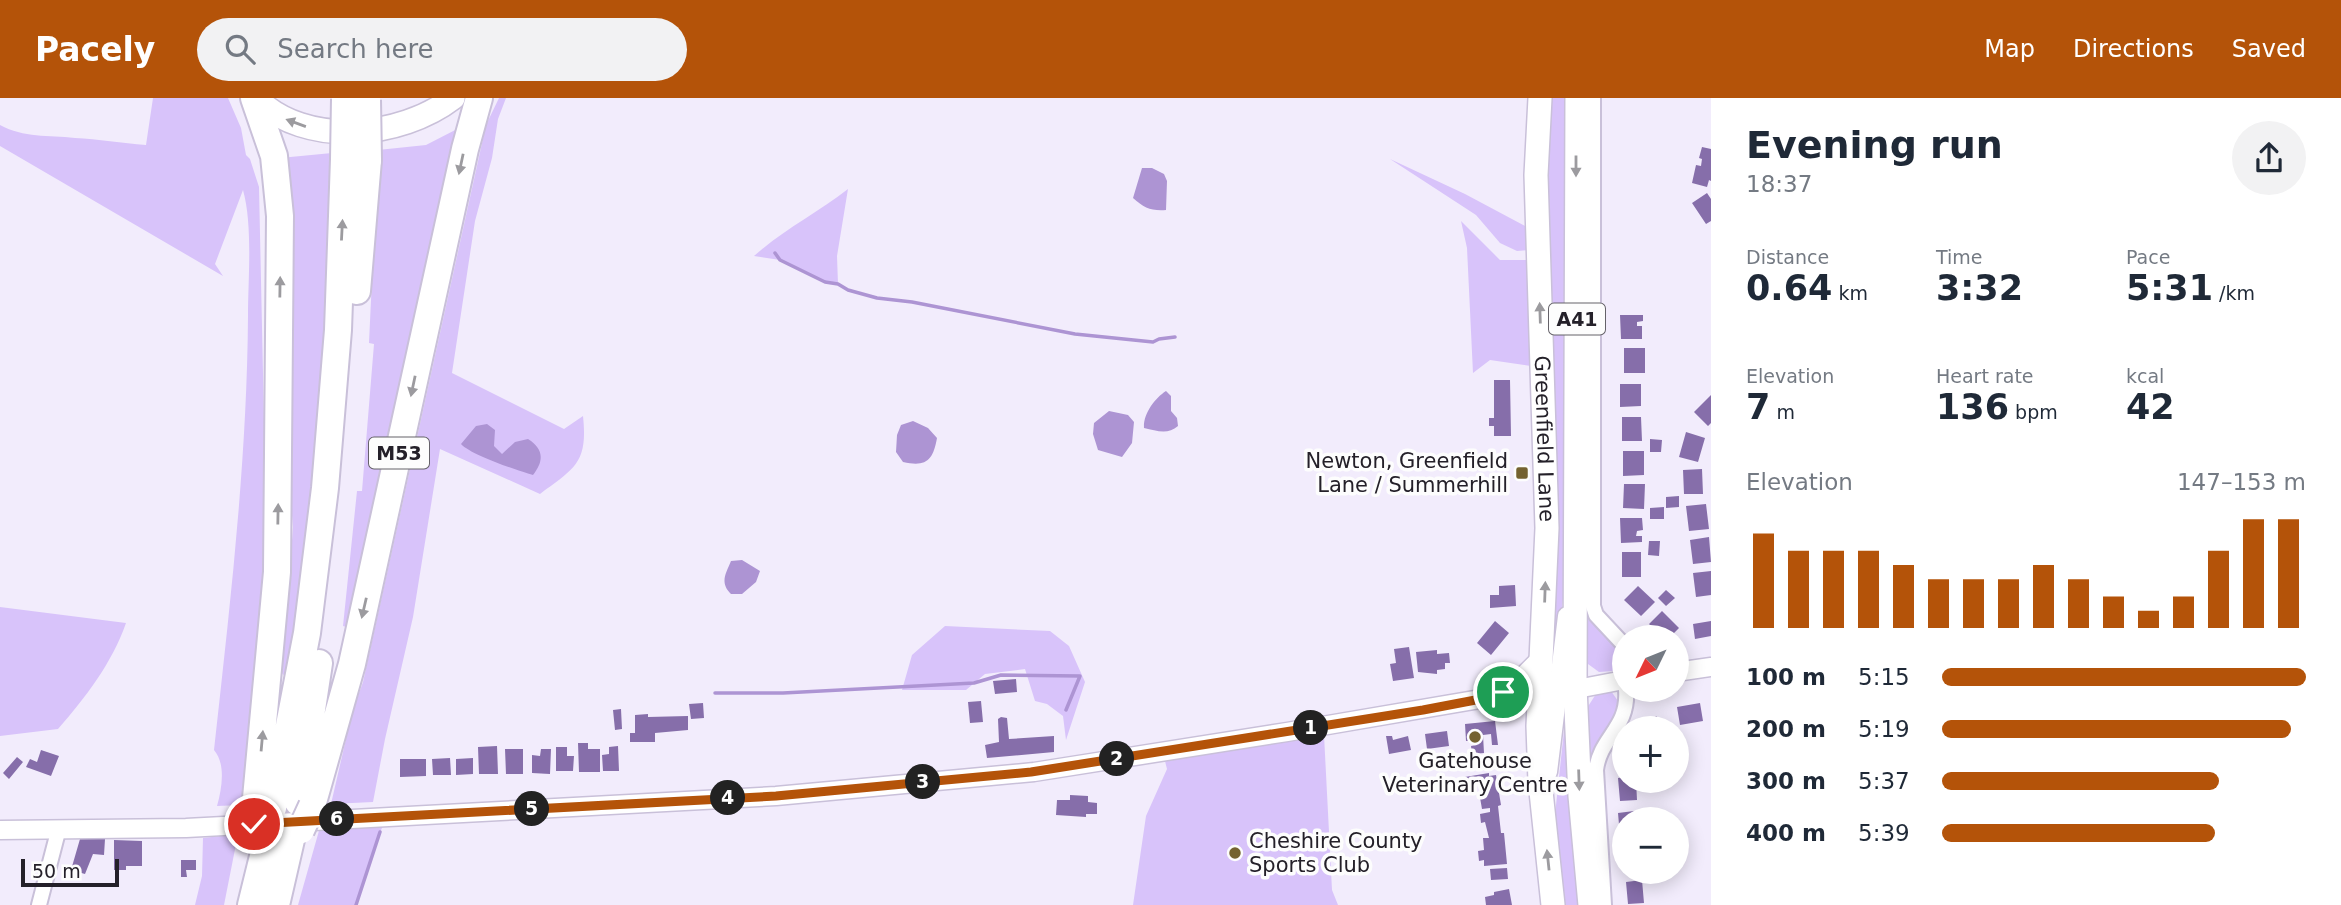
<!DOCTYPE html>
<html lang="en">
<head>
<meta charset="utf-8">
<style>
	:root { --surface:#fff; --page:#f2f2f3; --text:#1f2937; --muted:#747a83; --accent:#b45309 }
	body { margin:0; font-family:"DejaVu Sans",sans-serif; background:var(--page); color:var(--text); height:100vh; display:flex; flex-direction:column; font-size:26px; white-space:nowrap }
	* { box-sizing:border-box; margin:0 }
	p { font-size:23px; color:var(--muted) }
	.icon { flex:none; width:38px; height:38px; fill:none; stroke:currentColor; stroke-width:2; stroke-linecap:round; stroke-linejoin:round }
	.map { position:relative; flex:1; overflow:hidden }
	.details { display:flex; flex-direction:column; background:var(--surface); width:630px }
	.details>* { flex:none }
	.needle { width:46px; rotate:227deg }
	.fabs { position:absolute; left:1612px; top:527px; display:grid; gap:14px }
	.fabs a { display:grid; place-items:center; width:77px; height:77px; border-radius:50%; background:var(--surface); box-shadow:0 4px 18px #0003; font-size:35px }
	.scale { position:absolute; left:21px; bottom:18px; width:98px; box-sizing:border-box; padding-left:7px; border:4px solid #242029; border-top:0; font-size:19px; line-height:24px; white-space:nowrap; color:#242029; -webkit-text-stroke:5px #fdfdfd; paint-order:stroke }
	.pin { position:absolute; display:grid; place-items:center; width:60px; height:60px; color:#fff; margin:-30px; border:4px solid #fff; border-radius:50%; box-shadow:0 2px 7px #0007 }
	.km { position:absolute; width:35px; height:35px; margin:-18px; border-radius:50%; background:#222; color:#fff; font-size:19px; line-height:35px; text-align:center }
	.round { display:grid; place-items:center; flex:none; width:74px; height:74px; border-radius:37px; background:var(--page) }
	.summary { display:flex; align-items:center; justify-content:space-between; height:119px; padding:0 35px }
	h1 { font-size:38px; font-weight:600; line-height:52px }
	.stats { display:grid; grid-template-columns:repeat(3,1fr); gap:10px; height:119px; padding:7px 35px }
	.stats div { display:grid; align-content:center }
	.stats b { font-size:35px; font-weight:600 }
	.stats small { font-size:19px; font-weight:400 }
	.stats p { font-size:19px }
	.chart { height:196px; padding:14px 35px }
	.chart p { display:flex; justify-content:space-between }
	.chart svg { width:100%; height:126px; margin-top:7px; stroke:var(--accent); stroke-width:6 }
	ul { padding:0 35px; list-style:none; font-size:23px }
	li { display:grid; grid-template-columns:112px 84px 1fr; align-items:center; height:52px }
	li i { height:18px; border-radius:9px; background:var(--accent) }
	header { display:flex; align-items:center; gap:42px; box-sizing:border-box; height:98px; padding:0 35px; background:var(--accent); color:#fff }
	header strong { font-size:33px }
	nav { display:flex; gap:38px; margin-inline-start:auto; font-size:24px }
	.search { width:490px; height:63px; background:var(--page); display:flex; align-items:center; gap:18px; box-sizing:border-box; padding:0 24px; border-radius:38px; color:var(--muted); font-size:26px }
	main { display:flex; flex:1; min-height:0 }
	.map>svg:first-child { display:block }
	.green { fill:#d8c3fa }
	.water { fill:#ad94d3 }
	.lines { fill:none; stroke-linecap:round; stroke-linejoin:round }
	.stream { stroke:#ad94d3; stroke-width:3.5 }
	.building { fill:#866eaa }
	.minor-casing { stroke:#c9c0d9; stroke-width:18 }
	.tertiary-casing { stroke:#c9c0d9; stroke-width:21 }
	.trunk-casing { stroke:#c9c0d9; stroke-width:26 }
	.motorway-casing { stroke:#c9c0d9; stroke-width:30 }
	.minor { stroke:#fff; stroke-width:14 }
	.tertiary { stroke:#fff; stroke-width:18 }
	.trunk { stroke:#fff; stroke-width:23 }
	.motorway { stroke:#fff; stroke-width:26 }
	.motorway-bridge-casing { stroke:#c9c0d9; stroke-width:30; stroke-linecap:butt }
	.motorway-bridge { stroke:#fff; stroke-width:26 }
	.oneway { fill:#9c9b9f }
	.route-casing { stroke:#fff; stroke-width:14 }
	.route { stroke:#b45309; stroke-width:9 }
	.poi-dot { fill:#746230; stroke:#fdfdfd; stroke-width:2.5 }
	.labels { text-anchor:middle; stroke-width:7; stroke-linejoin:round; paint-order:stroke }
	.shield { fill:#fdfdfd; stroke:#656269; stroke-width:2 }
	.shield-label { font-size:19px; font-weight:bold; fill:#242029 }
	.street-label { font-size:21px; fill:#242029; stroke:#fdfdfd }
	.poi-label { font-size:21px; fill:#242029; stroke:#fdfdfd; text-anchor:end }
</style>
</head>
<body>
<header>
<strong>Pacely</strong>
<div class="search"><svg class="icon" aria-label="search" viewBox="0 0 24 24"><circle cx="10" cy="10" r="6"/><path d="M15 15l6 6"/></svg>Search here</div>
<nav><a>Map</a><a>Directions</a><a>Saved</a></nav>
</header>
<main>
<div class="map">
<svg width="1711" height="807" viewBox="0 0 1711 807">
	<rect width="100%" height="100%" fill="#f2ecfc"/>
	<path class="green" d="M 153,0 L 228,0 L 241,30 L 246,57 L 250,61 L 259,89 L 266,416 L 256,583 L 242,707 L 217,708 C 222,690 226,666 214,652 C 230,507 247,364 248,218 C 248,181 253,128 243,92 L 215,166 L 223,178 L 0,48 L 0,27 C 24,40 48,37 75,40 C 98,41 122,45 146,47 Z
		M 499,0 L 506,0 L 498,21 L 492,60 L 475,123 L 452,275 L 564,331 L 583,318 C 588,365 575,370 540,396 L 440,351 L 413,519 L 385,641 L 373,704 L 331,706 L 352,615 L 363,584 L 486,27 Z
		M 1550,0 L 1572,0 L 1567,469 L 1558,542 L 1553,541 L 1559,431 L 1548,72 Z
		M 463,28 L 350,530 L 343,528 L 357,393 L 362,393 L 374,246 L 369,245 L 378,52 L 426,47 Z
		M 332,55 L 333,157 L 311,410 L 289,583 L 282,575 L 293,429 L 288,370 L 280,60 Z
		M 1390,61 L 1465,96 L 1529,130 L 1529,152 L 1517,153 L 1500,145 L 1476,117 Z
		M 848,91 L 837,158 L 838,186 L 825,184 L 780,162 L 754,158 C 783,132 817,115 848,91 Z
		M 1461,123 L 1500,162 L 1529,162 L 1531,268 L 1490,262 L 1473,275 L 1467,150 Z
		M 0,509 L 126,525 C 112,565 86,599 58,631 L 0,638 Z
		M 1585,514 L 1589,514 L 1620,549 L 1620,563 L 1613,573 L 1599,574 L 1588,566 Z
		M 945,528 L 1050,533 L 1069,548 L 1085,584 L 1066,642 L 1063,618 L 1047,606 L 1035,603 L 1025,571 L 985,576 L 966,592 L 902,592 L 912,557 Z
		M 1611,593 L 1618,603 L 1616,620 L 1595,649 L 1591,670 L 1588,670 L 1587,610 L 1596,596 Z
		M 1565,623 L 1583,807 L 1564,807 L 1554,726 Z
		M 1324,637 L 1332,792 L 1338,807 L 1133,807 L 1146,718 L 1167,671 L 1165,663 Z
		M 388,718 L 380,734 L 356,807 L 298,807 L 322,722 Z
		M 238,736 L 224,807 L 195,807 L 202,778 L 203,740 Z"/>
	<path class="water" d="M 1142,70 L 1152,70 L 1164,76 L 1167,83 L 1166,112 C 1151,113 1144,110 1133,100 Z
		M 1166,293 L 1171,298 L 1171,313 L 1177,320 L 1178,328 C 1168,337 1157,333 1144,330 C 1143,316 1155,300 1166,293 Z
		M 1109,313 L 1128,317 L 1134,324 L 1132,345 L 1122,359 L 1098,352 L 1093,336 L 1094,325 Z
		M 913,323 L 928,330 L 937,340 C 933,363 926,369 903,364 L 896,354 L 897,337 L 901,327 Z
		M 487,326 L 495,332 L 494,348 L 502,356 L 515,344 L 528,341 C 544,351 544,363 533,377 C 516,372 471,357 461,346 L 476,328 Z
		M 742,462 L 760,473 L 756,484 L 742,496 L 731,496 C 720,485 725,477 731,463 Z"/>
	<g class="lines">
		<path class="stream" d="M 775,155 L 780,162 L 825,184 L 838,186 L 848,192 L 877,200 L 912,204 L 1075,236 L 1153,244 L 1159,241 L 1175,239
			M 715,595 L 783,595 L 974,585 L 1001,577 L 1080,578 L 1066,612
			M 356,807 L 380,734"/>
	</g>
	<path class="building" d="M 1702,49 L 1711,51 L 1711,83 L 1709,82 L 1707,89 L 1692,85 L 1696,67 L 1701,68 L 1702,61 L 1699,60 Z
		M 1707,95 L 1711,101 L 1711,123 L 1706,126 L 1692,105 Z
		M 1620,217 L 1643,217 L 1643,223 L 1637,224 L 1637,228 L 1642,228 L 1642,241 L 1621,241 Z
		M 1624,250 L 1645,250 L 1645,275 L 1624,275 Z
		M 1494,282 L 1510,282 L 1511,338 L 1494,338 L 1494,328 L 1489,328 L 1489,320 L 1494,320 Z
		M 1620,286 L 1641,286 L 1641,308 L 1620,309 Z
		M 1711,297 L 1711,325 L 1708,328 L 1694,314 Z
		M 1622,319 L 1641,319 L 1642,343 L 1622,343 Z
		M 1686,334 L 1705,340 L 1698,364 L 1679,359 Z
		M 1650,341 L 1662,342 L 1661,354 L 1650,354 Z
		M 1623,353 L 1644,353 L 1644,377 L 1623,378 Z
		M 1702,371 L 1703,396 L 1684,396 L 1683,372 Z
		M 1624,386 L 1645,386 L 1644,411 L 1623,410 Z
		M 1679,398 L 1679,409 L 1666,410 L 1666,399 Z
		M 1706,406 L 1709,431 L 1689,433 L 1686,408 Z
		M 1664,409 L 1664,421 L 1650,421 L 1650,410 Z
		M 1620,420 L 1642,420 L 1643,432 L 1637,433 L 1636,438 L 1642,438 L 1642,444 L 1621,445 Z
		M 1709,439 L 1711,464 L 1693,466 L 1690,442 Z
		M 1649,443 L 1660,443 L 1659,458 L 1648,457 Z
		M 1622,454 L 1641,454 L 1641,479 L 1622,479 Z
		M 1711,473 L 1711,497 L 1696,499 L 1693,475 Z
		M 1515,487 L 1516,508 L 1490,510 L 1490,497 L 1499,497 L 1499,488 Z
		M 1638,488 L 1655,504 L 1641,518 L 1624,502 Z
		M 1666,492 L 1675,500 L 1666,508 L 1658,500 Z
		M 1662,513 L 1679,530 L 1670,539 L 1662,539 L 1649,526 Z
		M 1495,523 L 1509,535 L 1491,557 L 1477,545 Z
		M 1711,523 L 1711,538 L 1695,541 L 1693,526 Z
		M 1409,549 L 1414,580 L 1393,583 L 1390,566 L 1396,565 L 1394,551 Z
		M 1437,552 L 1437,556 L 1449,555 L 1450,565 L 1445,565 L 1445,571 L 1437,572 L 1437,576 L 1418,574 L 1416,554 Z
		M 1016,581 L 1017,594 L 995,596 L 993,583 Z
		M 981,603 L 983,624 L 970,625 L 968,604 Z
		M 703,605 L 704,620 L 691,621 L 689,606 Z
		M 1700,605 L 1703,623 L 1680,627 L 1677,609 Z
		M 621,611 L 622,631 L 615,632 L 613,612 Z
		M 648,616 L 648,619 L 688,618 L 688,632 L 655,635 L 655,644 L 630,644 L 630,635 L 635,635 L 635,617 Z
		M 1656,618 L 1670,628 L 1669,630 L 1647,630 Z
		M 1001,619 L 1007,620 L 1009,641 L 1054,638 L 1054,654 L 987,660 L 985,647 L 999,644 L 998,621 Z
		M 1495,623 L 1498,647 L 1492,647 L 1491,636 L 1483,637 L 1484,655 L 1472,656 L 1471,648 L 1477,647 L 1477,642 L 1466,643 L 1465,626 Z
		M 1447,633 L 1449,648 L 1427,651 L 1425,636 Z
		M 1386,638 L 1392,638 L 1393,642 L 1408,638 L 1411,652 L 1389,656 Z
		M 578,645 L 588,645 L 588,651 L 600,651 L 600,674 L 579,674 Z
		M 497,648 L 498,676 L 479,676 L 478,649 Z
		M 618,648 L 619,673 L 603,673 L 602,657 L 609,656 L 609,649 Z
		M 556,649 L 567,649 L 567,658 L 574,658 L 573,673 L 556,673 Z
		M 505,651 L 523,651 L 523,676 L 506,676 Z
		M 541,651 L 551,651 L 550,676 L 532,675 L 532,657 L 540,658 Z
		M 41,652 L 59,658 L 51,678 L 26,669 L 30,661 L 37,664 Z
		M 17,659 L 23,664 L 9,681 L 3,675 Z
		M 450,660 L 451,677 L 433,677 L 432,661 Z
		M 473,660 L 473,676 L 456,677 L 456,661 Z
		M 400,661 L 426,661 L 426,678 L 400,679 Z
		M 1489,675 L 1489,678 L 1496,677 L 1501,707 L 1498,708 L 1501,735 L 1504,735 L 1507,766 L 1484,768 L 1484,762 L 1479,763 L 1478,753 L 1484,752 L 1483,740 L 1489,740 L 1485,724 L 1481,725 L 1480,716 L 1490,714 L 1490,710 L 1482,711 L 1479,694 L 1483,694 L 1482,686 L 1466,688 L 1465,679 Z
		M 1624,679 L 1624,682 L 1636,682 L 1637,702 L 1620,703 L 1618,680 Z
		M 1070,697 L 1088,698 L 1088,704 L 1097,705 L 1097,716 L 1086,716 L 1086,719 L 1056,717 L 1057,702 L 1070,702 Z
		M 1634,713 L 1635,721 L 1624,721 L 1624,738 L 1620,738 L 1618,715 Z
		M 1676,727 L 1678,727 L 1683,762 L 1676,762 Z
		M 80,741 L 105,741 L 104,757 L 93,756 L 85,776 L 71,772 Z
		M 114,742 L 142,743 L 142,768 L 126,768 L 126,772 L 114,772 Z
		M 181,762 L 196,762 L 196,772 L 186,772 L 187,779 L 181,779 Z
		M 1507,770 L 1508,781 L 1491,782 L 1490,771 Z
		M 1642,782 L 1644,805 L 1628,806 L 1626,784 Z
		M 1509,791 L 1512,807 L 1486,807 L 1485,799 L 1494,797 L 1494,794 Z"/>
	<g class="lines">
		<defs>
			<path id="minor" d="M 1593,0 L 1593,508 L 1596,517 L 1624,547
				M 39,807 L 59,730
				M 1604,807 L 1596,672 C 1600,639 1629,630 1626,592"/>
			<path id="tertiary" d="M 1676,574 L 1711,569
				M 1496,596 L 1513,588 L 1543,558
				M 1548,674 L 1567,518
				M 0,732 L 186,730 L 776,698 L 1034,674 L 1287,634 L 1486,600 L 1507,597 L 1540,598 L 1624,582"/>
			<g id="trunk">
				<path d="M 256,0 C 305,50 401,40 453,0"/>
				<path id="s1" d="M 1540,0 L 1536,77 L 1547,430 L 1538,628 L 1540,684 L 1553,807"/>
				<path d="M 1577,0 L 1575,589 L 1580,698 L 1590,807"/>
			</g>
			<path id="motorway" d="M 254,0 L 274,58 L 280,118 L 277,474 L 255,711
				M 357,193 L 368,62
				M 298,704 L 319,565
				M 312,708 L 352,566 L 465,51 L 479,0
				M 273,710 L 307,535 L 325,390 L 338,232 L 344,61
				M 251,807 L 269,734
				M 276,807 L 293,733"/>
		</defs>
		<use href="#minor" class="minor-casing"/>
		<use href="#tertiary" class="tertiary-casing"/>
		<use href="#trunk" class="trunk-casing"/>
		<use href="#motorway" class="motorway-casing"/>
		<use href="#minor" class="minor"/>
		<use href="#tertiary" class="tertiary"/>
		<use href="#trunk" class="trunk"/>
		<use href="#motorway" class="motorway"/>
		<defs>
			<path id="motorway-bridge" d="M 367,2 L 368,62
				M 344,61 L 345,1
				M 301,732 L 312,708
				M 252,735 L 255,711"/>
		</defs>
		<use href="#motorway-bridge" class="motorway-bridge-casing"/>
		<use href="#motorway-bridge" class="motorway-bridge"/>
	</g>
	<defs><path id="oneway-solid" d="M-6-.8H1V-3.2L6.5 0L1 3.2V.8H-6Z" transform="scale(1.75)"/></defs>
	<g class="oneway">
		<use href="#oneway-solid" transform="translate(296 25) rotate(-160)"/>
		<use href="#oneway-solid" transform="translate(461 66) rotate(102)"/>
		<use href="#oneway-solid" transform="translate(1576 68) rotate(90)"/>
		<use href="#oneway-solid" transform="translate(342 132) rotate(-87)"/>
		<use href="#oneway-solid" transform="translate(280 189) rotate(-89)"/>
		<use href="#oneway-solid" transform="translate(1540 215) rotate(-92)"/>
		<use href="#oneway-solid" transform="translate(413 288) rotate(102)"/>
		<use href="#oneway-solid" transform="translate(278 416) rotate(-89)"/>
		<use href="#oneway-solid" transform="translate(1545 494) rotate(-88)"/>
		<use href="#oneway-solid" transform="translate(364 510) rotate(103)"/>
		<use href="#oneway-solid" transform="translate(262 643) rotate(-85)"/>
		<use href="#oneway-solid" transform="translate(1579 682) rotate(88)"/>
		<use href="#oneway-solid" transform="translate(1548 762) rotate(-96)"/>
	</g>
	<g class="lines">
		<defs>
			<path id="route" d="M 254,726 L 776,698 L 1031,674 L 1423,612 L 1486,600 L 1503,594"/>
		</defs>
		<use href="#route" class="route-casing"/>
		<use href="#route" class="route"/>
	</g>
	<g class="poi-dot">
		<rect x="1515" y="368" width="14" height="14" rx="3.5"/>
		<circle cx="1475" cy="639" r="7"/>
		<circle cx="1235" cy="755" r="7"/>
	</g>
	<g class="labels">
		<g class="shield">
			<rect x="1549" y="205.5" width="56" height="31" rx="5"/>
			<rect x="369" y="339.5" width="60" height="31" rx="5"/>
		</g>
		<g class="shield-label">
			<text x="1577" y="228">A41</text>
			<text x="399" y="362">M53</text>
		</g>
		<g class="street-label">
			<text dy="7" stroke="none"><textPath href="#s1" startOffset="341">Greenfield Lane</textPath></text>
		</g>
		<g class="poi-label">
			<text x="1508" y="370">Newton, Greenfield<tspan x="1508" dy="24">Lane / Summerhill</tspan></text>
			<text x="1475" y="670" text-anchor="middle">Gatehouse<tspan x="1475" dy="24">Veterinary Centre</tspan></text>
			<text x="1249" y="750" text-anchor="start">Cheshire County<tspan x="1249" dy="24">Sports Club</tspan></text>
		</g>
	</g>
</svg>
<div class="fabs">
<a><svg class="needle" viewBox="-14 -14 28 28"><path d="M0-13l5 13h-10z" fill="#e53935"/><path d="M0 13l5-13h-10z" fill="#747a83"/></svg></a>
<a>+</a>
<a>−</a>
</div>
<div class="scale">50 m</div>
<div class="pin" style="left:1503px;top:594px;background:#1e9e55"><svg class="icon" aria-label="arrive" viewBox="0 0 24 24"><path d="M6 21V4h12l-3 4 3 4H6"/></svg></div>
<div class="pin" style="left:254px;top:726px;background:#d93025"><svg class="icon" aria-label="check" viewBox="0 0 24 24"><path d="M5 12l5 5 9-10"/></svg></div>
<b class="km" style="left:1311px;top:630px">1</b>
<b class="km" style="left:1117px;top:661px">2</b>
<b class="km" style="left:923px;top:684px">3</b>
<b class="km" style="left:728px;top:700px">4</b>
<b class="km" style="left:532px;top:711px">5</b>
<b class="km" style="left:337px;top:721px">6</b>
</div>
<section class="details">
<div class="summary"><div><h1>Evening run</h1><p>18:37</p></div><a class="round"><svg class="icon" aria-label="share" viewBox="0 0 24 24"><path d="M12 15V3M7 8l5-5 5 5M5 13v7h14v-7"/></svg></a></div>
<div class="stats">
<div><p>Distance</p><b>0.64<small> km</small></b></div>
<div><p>Time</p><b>3:32</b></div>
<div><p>Pace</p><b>5:31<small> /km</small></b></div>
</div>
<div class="stats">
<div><p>Elevation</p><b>7<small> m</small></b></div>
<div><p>Heart rate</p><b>136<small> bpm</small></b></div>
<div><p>kcal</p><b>42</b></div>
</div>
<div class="chart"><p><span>Elevation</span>147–153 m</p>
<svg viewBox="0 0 160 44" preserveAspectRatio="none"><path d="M5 44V11M15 44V17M25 44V17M35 44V17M45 44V22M55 44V27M65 44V27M75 44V27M85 44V22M95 44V27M105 44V33M115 44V38M125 44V33M135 44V17M145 44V6M155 44V6"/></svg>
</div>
<ul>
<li><b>100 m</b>5:15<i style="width:100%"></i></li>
<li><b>200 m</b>5:19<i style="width:96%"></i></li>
<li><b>300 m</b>5:37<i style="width:76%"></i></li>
<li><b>400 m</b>5:39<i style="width:75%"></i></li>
</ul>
</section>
</main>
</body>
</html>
